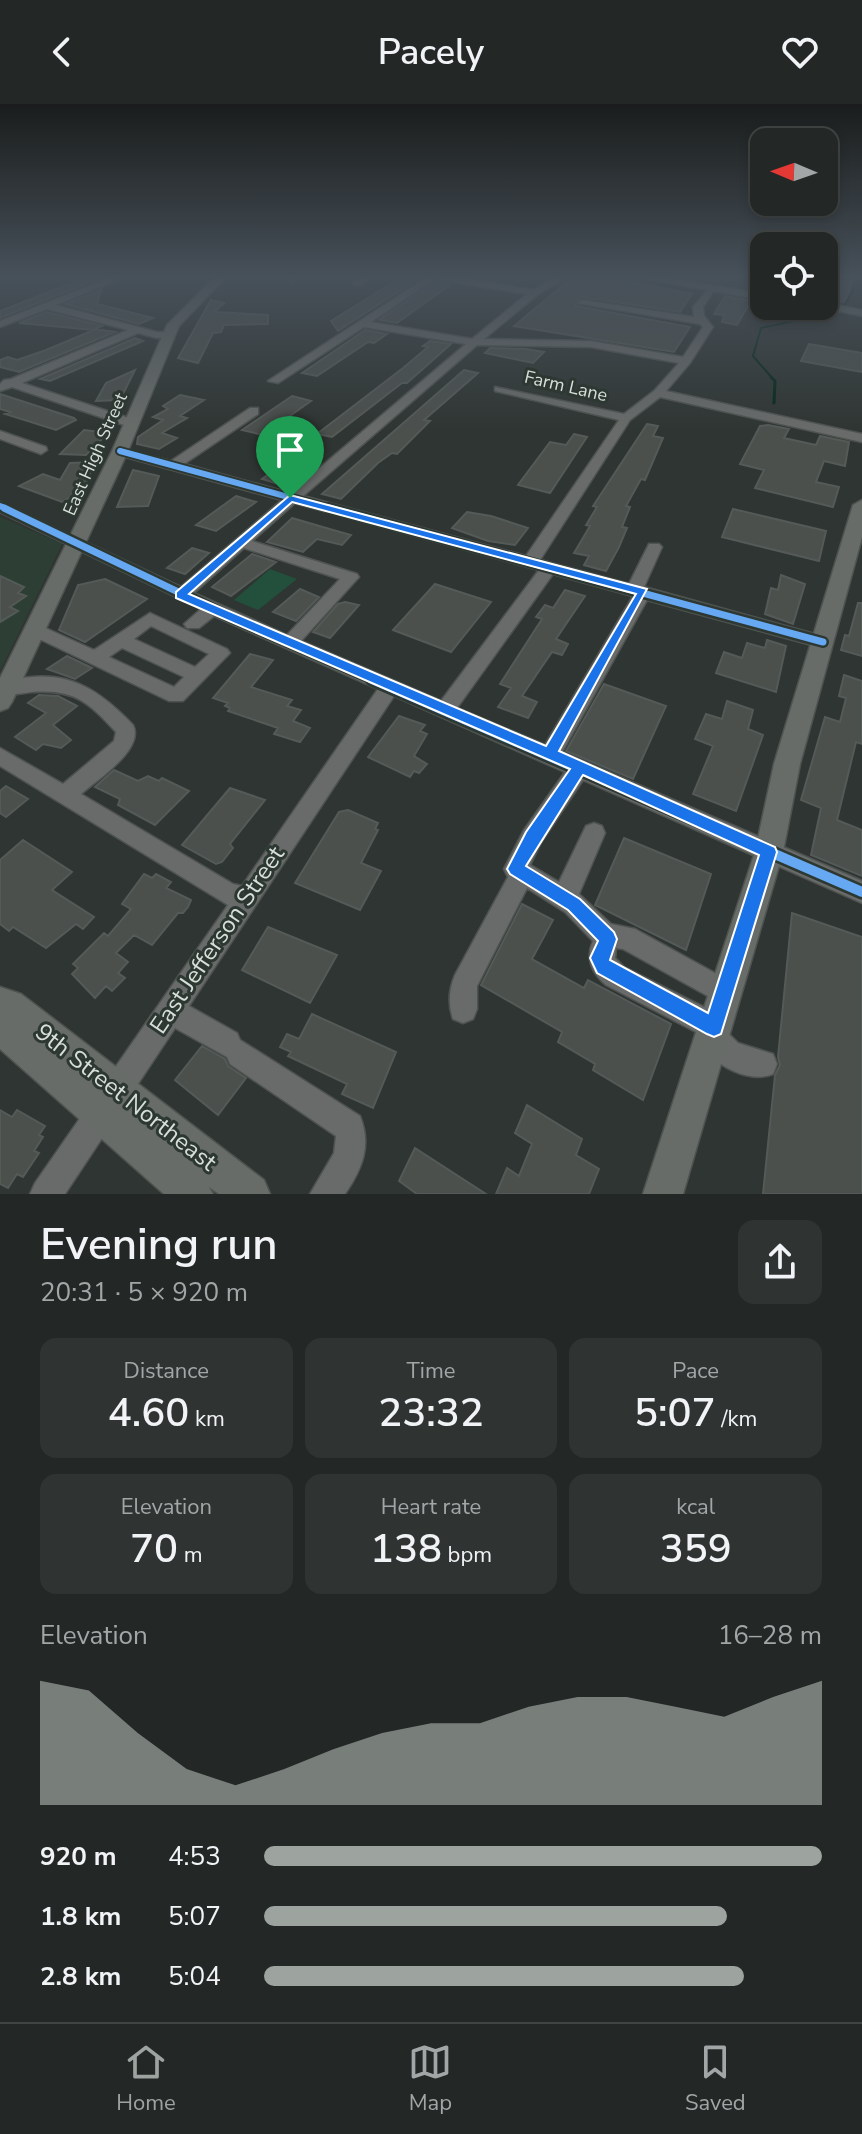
<!DOCTYPE html>
<html lang="en">
<head>
<meta charset="utf-8">
<style>
	:root { --surface:#232826; --page:#2f3432; --text:#f1f3f6; --muted:#a3a6a7; --line:#404443; --accent:#9da4a0 }
	body { margin:0; font-family:"Nunito Sans",sans-serif; background:var(--page); color:var(--text); height:100vh; display:flex; flex-direction:column; font-size:30px; white-space:nowrap }
	* { box-sizing:border-box; margin:0 }
	p { font-size:26px; color:var(--muted) }
	.icon { flex:none; width:44px; height:44px; fill:none; stroke:currentColor; stroke-width:2; stroke-linecap:round; stroke-linejoin:round }
	.map { position:relative; height:1090px; overflow:hidden }
	.sheet { display:flex; flex-direction:column; background:var(--surface); flex:1 }
	.sheet>* { flex:none }
	.needle { width:52px; rotate:272deg }
	.controls { position:absolute; left:750px; top:24px; display:grid; gap:16px }
	.controls a { display:grid; place-items:center; width:88px; height:88px; border-radius:16px; background:var(--surface); box-shadow:0 4px 12px #0003,0 0 0 2px var(--line); font-size:40px }
	.pin { position:absolute; display:grid; place-items:center; width:68px; height:68px; color:#fff; margin:-82px -34px; border-radius:50% 50% 50% 0; rotate:-45deg; box-shadow:0 0 8px #0007 }
	.pin .icon { rotate:45deg }
	.round { display:grid; place-items:center; flex:none; width:84px; height:84px; border-radius:16px; background:var(--page) }
	.head { display:flex; align-items:center; justify-content:space-between; height:136px; padding:0 40px }
	h1 { font-size:44px; font-weight:600; line-height:60px }
	.stats { display:grid; grid-template-columns:repeat(3,1fr); gap:12px; height:136px; padding:8px 40px }
	.stats div { display:grid; align-content:center; border-radius:16px; background:var(--page); text-align:center }
	.stats b { font-size:40px; font-weight:600 }
	.stats small { font-size:22px; font-weight:400 }
	.stats p { font-size:22px }
	.chart { height:224px; padding:16px 40px }
	.chart p { display:flex; justify-content:space-between }
	.chart svg { width:100%; height:144px; margin-top:8px; fill:var(--accent); opacity:.7 }
	ul { padding:0 40px; list-style:none; font-size:26px }
	li { display:grid; grid-template-columns:128px 96px 1fr; align-items:center; height:60px }
	li i { height:20px; border-radius:10px; background:var(--accent) }
	header { display:flex; justify-content:space-between; align-items:center; height:104px; padding:0 40px; background:var(--surface); font-size:36px; font-weight:600 }
	.menu { display:flex; justify-content:space-around; align-items:center; height:112px; border-top:2px solid var(--line); background:var(--surface); font-size:22px; color:var(--muted) }
	.menu a { display:grid; justify-items:center; gap:4px }
	.menu .selected { color:var(--accent) }
	.map>svg:first-child { display:block }
	.built { fill:#2d3f35 }
	.green { fill:#22503c }
	.lines { fill:none; stroke-linecap:round; stroke-linejoin:round }
	.stream-far1 { stroke:#042719; stroke-width:2 }
	.stream { stroke:#042719; stroke-width:3 }
	.building { fill:#4b504d; stroke:#545a57; stroke-width:2 }
	.minor-casing { stroke:#4e5350; stroke-width:3 }
	.major-casing { stroke:#4e5350; stroke-width:3 }
	.minor { fill:#696b6a; fill-rule:evenodd }
	.major { fill:#686c69; fill-rule:evenodd }
	.cycleway-far2-casing { stroke:#2c3831; stroke-width:10 }
	.cycleway-far1-casing { stroke:#2c3831; stroke-width:12 }
	.cycleway-casing { stroke:#2c3831; stroke-width:15 }
	.cycleway-far2 { stroke:#66a8f1; stroke-width:6 }
	.cycleway-far1 { stroke:#66a8f1; stroke-width:7 }
	.cycleway { stroke:#66a8f1; stroke-width:10 }
	.route { fill:#1a73e8; stroke:#fff; stroke-width:2; fill-rule:evenodd }
	.labels { text-anchor:middle; stroke-width:6; stroke-linejoin:round; paint-order:stroke }
	.far-street-label { font-size:18px; fill:#d8dfdb; stroke:#2c3831 }
	.near-street-label { font-size:24px; fill:#d8dfdb; stroke:#2c3831 }
</style>
</head>
<body>
<header><svg class="icon" aria-label="back" viewBox="0 0 24 24"><path d="M15 5l-7 7 7 7"/></svg>Pacely<svg class="icon" aria-label="heart" viewBox="0 0 24 24"><path d="M12 20l-8-8c-3-5 5-10 8-4 3-6 11-1 8 4z"/></svg></header>
<div class="map">
<svg width="862" height="1090" viewBox="0 0 862 1090">
	<rect width="100%" height="100%" fill="#2f3532"/>
	<path class="built" d="M 0,413 L 62,440 L 0,567 Z"/>
	<path class="green" d="M 270,465 L 297,475 L 258,506 L 234,496 Z"/>
	<g class="lines">
		<path class="stream-far1" d="M 844,202 L 853,187 L 851,180
			M 773,275 L 753,252 L 761,224 L 837,208"/>
		<path class="stream" d="M 771,273 L 775,277 L 774,299"/>
	</g>
	<path class="building" d="M 87,173 L 103,173 L 0,214 L 0,207 Z
		M 402,173 L 421,173 L 338,227 L 331,217 Z
		M 573,173 L 606,173 L 692,190 L 680,208 L 582,193 L 574,198 L 576,202 L 690,223 L 674,248 L 514,222 Z
		M 833,173 L 855,173 L 844,198 L 824,195 Z
		M 436,177 L 450,181 L 397,219 L 379,216 Z
		M 101,186 L 97,200 L 153,214 L 139,220 L 65,200 Z
		M 725,192 L 751,197 L 737,221 L 722,218 L 724,211 L 714,210 Z
		M 211,196 L 224,199 L 214,208 L 268,211 L 268,220 L 224,221 L 221,228 L 213,229 L 198,259 L 178,254 Z
		M 47,208 L 102,222 L 95,225 L 115,228 L 19,268 L 0,263 L 0,256 L 8,253 L 17,256 L 46,246 L 94,226 L 19,219 Z
		M 365,226 L 387,230 L 374,239 L 368,238 L 317,272 L 302,269 Z
		M 135,234 L 143,237 L 50,277 L 40,275 Z
		M 430,237 L 451,240 L 407,279 L 402,279 L 332,333 L 317,330 L 403,264 L 428,243 L 423,242 Z
		M 809,240 L 862,249 L 862,268 L 801,257 Z
		M 490,244 L 526,245 L 544,248 L 533,259 L 485,249 Z
		M 135,266 L 120,296 L 96,297 L 106,279 Z
		M 464,266 L 478,269 L 424,316 L 430,317 L 397,350 L 392,349 L 378,359 L 341,395 L 322,390 Z
		M 0,290 L 74,314 L 76,316 L 56,326 L 5,310 L 10,308 L 0,305 Z
		M 180,291 L 204,296 L 180,312 L 187,314 L 162,329 L 177,334 L 159,345 L 137,340 L 138,333 L 163,316 L 153,313 L 168,305 L 163,302 Z
		M 292,292 L 311,297 L 263,331 L 242,326 Z
		M 647,320 L 658,322 L 653,332 L 663,334 L 645,376 L 641,375 L 626,402 L 630,403 L 622,423 L 627,424 L 619,443 L 606,467 L 584,461 L 589,452 L 574,449 L 590,422 L 586,421 L 597,403 L 593,402 Z
		M 768,321 L 789,325 L 784,334 L 816,341 L 820,332 L 849,338 L 845,362 L 824,357 L 816,378 L 839,383 L 833,403 L 755,384 L 764,366 L 740,360 L 760,322 Z
		M 84,326 L 108,329 L 86,351 L 60,350 Z
		M 574,330 L 587,333 L 550,389 L 518,381 L 550,338 L 566,341 Z
		M 300,348 L 315,351 L 278,380 L 262,375 Z
		M 95,358 L 83,386 L 62,398 L 19,382 L 43,370 L 60,376 L 70,359 Z
		M 133,366 L 159,372 L 148,402 L 117,403 Z
		M 236,392 L 256,398 L 216,427 L 196,421 Z
		M 733,405 L 826,427 L 819,457 L 722,433 Z
		M 467,408 L 491,412 L 528,424 L 515,441 L 488,437 L 452,424 Z
		M 292,414 L 340,428 L 351,431 L 342,441 L 317,435 L 303,448 L 267,438 Z
		M 192,444 L 209,449 L 185,470 L 167,464 Z
		M 252,450 L 276,458 L 231,492 L 212,483 Z
		M 781,471 L 805,480 L 793,520 L 765,510 L 771,484 L 778,486 Z
		M 0,472 L 24,483 L 18,489 L 26,492 L 10,503 L 18,507 L 0,518 Z
		M 105,475 L 147,495 L 85,538 L 59,526 L 78,481 Z
		M 435,480 L 491,498 L 451,548 L 393,526 Z
		M 300,485 L 319,493 L 296,517 L 273,508 Z
		M 565,486 L 585,492 L 556,535 L 568,540 L 562,551 L 552,548 L 522,592 L 537,598 L 528,614 L 498,603 L 511,584 L 500,580 L 542,515 L 536,513 L 545,501 L 553,504 Z
		M 345,498 L 359,501 L 330,534 L 313,528 L 338,500 Z
		M 858,499 L 862,499 L 862,552 L 841,546 L 845,531 L 849,532 Z
		M 767,536 L 786,542 L 776,588 L 716,569 L 724,548 L 742,554 L 747,539 L 765,544 Z
		M 250,550 L 273,556 L 251,583 L 292,596 L 287,602 L 301,606 L 293,617 L 310,624 L 300,638 L 274,630 L 278,624 L 228,607 L 230,604 L 225,602 L 228,599 L 213,594 Z
		M 67,552 L 92,564 L 75,575 L 47,565 Z
		M 844,571 L 862,577 L 862,640 L 856,638 L 837,716 L 862,726 L 862,772 L 811,751 L 821,704 L 801,696 L 825,613 L 840,618 L 846,594 L 839,592 Z
		M 604,580 L 666,602 L 633,675 L 566,647 Z
		M 39,591 L 58,592 L 77,602 L 53,621 L 71,636 L 61,644 L 43,640 L 36,646 L 15,633 L 46,609 L 28,599 Z
		M 727,597 L 753,606 L 748,625 L 763,631 L 736,707 L 693,690 L 713,642 L 695,635 L 706,610 L 722,615 Z
		M 399,612 L 425,621 L 420,627 L 427,630 L 414,652 L 427,660 L 419,669 L 414,667 L 410,673 L 368,653 Z
		M 114,666 L 138,677 L 148,672 L 159,677 L 162,674 L 189,687 L 155,721 L 118,701 L 120,695 L 95,683 Z
		M 6,682 L 28,695 L 6,713 L 0,709 L 0,687 Z
		M 230,684 L 265,696 L 230,740 L 233,744 L 222,758 L 216,760 L 182,741 Z
		M 348,706 L 378,719 L 375,725 L 378,726 L 361,759 L 381,767 L 360,806 L 295,779 L 339,708 Z
		M 624,734 L 711,770 L 686,846 L 595,801 Z
		M 23,736 L 72,768 L 52,786 L 94,813 L 83,825 L 76,820 L 46,844 L 13,823 L 9,827 L 0,820 L 0,756 Z
		M 144,770 L 152,774 L 156,770 L 171,778 L 166,784 L 191,796 L 188,803 L 183,809 L 178,809 L 152,841 L 134,831 L 116,849 L 128,858 L 118,869 L 125,874 L 112,887 L 106,882 L 95,894 L 72,870 L 78,864 L 73,860 L 104,829 L 108,832 L 131,805 L 122,800 Z
		M 522,800 L 553,816 L 532,855 L 584,884 L 588,876 L 671,920 L 643,996 L 593,966 L 595,960 L 558,938 L 562,928 L 481,881 Z
		M 792,809 L 862,833 L 862,1090 L 763,1090 L 775,971 L 780,961 L 778,953 Z
		M 268,823 L 337,851 L 310,899 L 242,866 Z
		M 312,910 L 396,948 L 373,1004 L 342,990 L 347,980 L 288,952 L 291,948 L 280,943 L 287,930 L 299,935 Z
		M 202,942 L 225,955 L 228,962 L 246,974 L 218,1011 L 175,976 Z
		M 527,1001 L 582,1035 L 576,1051 L 599,1065 L 589,1090 L 496,1090 L 507,1064 L 519,1072 L 532,1040 L 515,1029 Z
		M 0,1006 L 12,1013 L 17,1006 L 45,1022 L 39,1031 L 43,1033 L 34,1047 L 39,1049 L 23,1073 L 17,1070 L 8,1084 L 0,1080 Z
		M 415,1044 L 486,1090 L 417,1090 L 399,1077 Z"/>
	<g class="lines">
		<defs>
			<path id="minor" d="M 112,173 L 124,173 L 56,201 L 157,228 L 173,228 L 173,232 L 157,234 L 138,229 L 22,279 L 135,316 L 135,322 L 127,322 L 12,283 L 0,287 L 0,280 L 4,276 L 11,275 L 128,226 L 47,205 L 0,223 L 0,217 Z
				M 302,173 L 292,177 L 288,174 L 288,173 Z
				M 360,173 L 371,173 L 360,181 L 354,181 L 354,177 Z
				M 427,173 L 457,173 L 533,186 L 555,173 L 566,173 L 537,191 L 484,235 L 591,237 L 683,253 L 703,223 L 700,220 L 577,199 L 582,196 L 694,213 L 693,203 L 710,183 L 716,183 L 703,203 L 704,212 L 713,223 L 690,259 L 666,287 L 862,330 L 862,338 L 660,293 L 630,316 L 540,456 L 629,480 L 649,440 L 659,440 L 662,443 L 644,483 L 829,534 L 832,538 L 823,544 L 647,496 L 562,648 L 862,777 L 862,799 L 583,676 L 540,740 L 530,761 L 559,778 L 586,722 L 594,719 L 602,722 L 605,729 L 579,790 L 611,820 L 635,825 L 733,879 L 737,888 L 733,897 L 724,901 L 623,845 L 616,844 L 615,854 L 624,863 L 724,913 L 726,927 L 738,939 L 773,950 L 777,960 L 773,970 C 747,981 703,957 698,929 L 606,881 C 592,869 585,855 593,837 L 565,808 L 527,784 L 477,882 L 477,905 L 473,915 L 463,919 L 453,915 C 448,901 449,885 455,871 L 508,773 L 504,765 L 524,726 L 565,668 L 394,592 L 189,902 L 237,929 L 240,936 L 360,1012 C 372,1042 362,1065 345,1090 L 310,1090 L 334,1049 L 336,1032 L 230,960 L 227,953 L 175,924 L 65,1090 L 30,1090 L 35,1079 L 228,801 L 0,662 L 0,644 L 63,680 L 114,637 L 116,628 C 88,598 75,585 32,588 C 22,589 11,592 0,589 L 0,579 C 60,562 93,579 133,621 C 145,645 98,675 81,690 L 233,780 L 242,782 L 378,585 L 214,512 L 199,524 L 187,524 L 184,520 L 201,505 L 0,408 L 0,398 L 181,483 L 282,396 L 115,350 L 115,344 L 171,357 L 250,304 L 258,304 L 258,310 L 184,360 L 290,389 L 466,240 L 364,223 L 278,279 L 268,277 ZM 436,174 L 440,176 L 527,190 L 472,235 L 371,218 ZM 477,241 L 591,243 L 679,259 L 654,287 L 624,310 L 495,283 L 495,287 L 619,316 L 526,452 L 303,392 ZM 295,399 L 539,466 L 441,597 L 301,537 L 359,473 L 357,470 L 252,437 ZM 244,444 L 340,475 L 287,531 L 194,489 ZM 553,470 L 633,492 L 545,641 L 457,604 Z
				M 756,173 L 764,175 L 750,193 L 744,193 Z
				M 0,327 L 46,343 L 47,346 L 41,350 L 0,335 Z
				M 150,509 L 227,545 L 230,549 L 183,597 L 169,597 L 29,530 L 26,526 L 29,522 L 41,522 L 94,546 ZM 151,522 L 209,550 L 195,563 L 134,535 ZM 122,544 L 184,573 L 174,583 L 109,553 Z"/>
			<path id="major" d="M 215,173 L 226,173 L 179,222 L 128,347 L 12,598 L 8,604 L 0,607 L 0,574 L 112,347 L 167,221 Z
				M 635,173 L 661,173 L 764,190 L 764,196 Z
				M 824,199 L 862,206 L 862,212 L 814,202 Z
				M 862,396 L 862,433 L 800,660 L 783,748 L 683,1090 L 643,1090 L 755,748 L 774,660 L 853,401 Z
				M 0,883 L 21,890 L 264,1076 L 270,1090 L 219,1090 L 209,1083 L 213,1090 L 164,1090 L 0,945 Z"/>
		</defs>
		<use href="#minor" class="minor-casing"/>
		<use href="#major" class="major-casing"/>
		<use href="#minor" class="minor"/>
		<use href="#major" class="major"/>
		<defs>
			<path id="cycleway-far2" d="M 120,347 L 336,406
				M 0,402 L 8,406"/>
			<path id="cycleway-far1" d="M 4,404 L 228,512 L 377,577
				M 329,404 L 823,538"/>
			<path id="cycleway" d="M 372,575 L 862,788"/>
		</defs>
		<use href="#cycleway-far2" class="cycleway-far2-casing"/>
		<use href="#cycleway-far1" class="cycleway-far1-casing"/>
		<use href="#cycleway" class="cycleway-casing"/>
		<use href="#cycleway-far2" class="cycleway-far2"/>
		<use href="#cycleway-far1" class="cycleway-far1"/>
		<use href="#cycleway" class="cycleway"/>
	</g>
	<linearGradient id="sky" x2="0" y2="1"><stop stop-color="#1a1d1c"/><stop offset="0.53" stop-color="#47515a"/><stop offset="1" stop-color="#47515a" stop-opacity="0"/></linearGradient>
	<rect width="862" height="326" fill="url(#sky)"/>
	<path class="route" d="M 290,391 L 647,485 L 559,647 L 775,743 L 777,748 L 721,930 L 714,933 L 707,930 L 597,869 L 590,854 L 598,837 L 568,806 L 510,770 L 507,765 L 526,728 L 570,665 L 176,494 L 176,488 ZM 292,398 L 636,490 L 546,642 L 189,490 ZM 583,671 L 759,751 L 708,909 L 610,856 L 617,835 L 614,828 L 580,795 L 526,762 Z"/>
	<g class="labels">
		<g class="far-street-label">
			<text transform="translate(566 282) rotate(13)" y="6">Farm Lane</text>
			<text transform="translate(95 350) rotate(-66)" y="6">East High Street</text>
		</g>
		<g class="near-street-label">
			<text transform="translate(217 836) rotate(-56)" y="8">East Jefferson Street</text>
			<text transform="translate(126 993) rotate(38)" y="8">9th Street Northeast</text>
		</g>
	</g>
</svg>
<div class="controls">
<a><svg class="needle" viewBox="-14 -14 28 28"><path d="M0-13l5 13h-10z" fill="#e53935"/><path d="M0 13l5-13h-10z" fill="#a3a6a7"/></svg></a>
<a><svg class="icon" aria-label="locate" viewBox="0 0 24 24"><circle cx="12" cy="12" r="6"/><path d="M12 2v4M12 18v4M2 12h4M18 12h4"/></svg></a>
</div>
<div class="pin" style="left:290px;top:394px;background:#1e9e55"><svg class="icon" aria-label="arrive" viewBox="0 0 24 24"><path d="M6 21V4h12l-3 4 3 4H6"/></svg></div>
</div>
<section class="sheet">
<div class="head"><div><h1>Evening run</h1><p>20:31 · 5 × 920 m</p></div><a class="round"><svg class="icon" aria-label="share" viewBox="0 0 24 24"><path d="M12 15V3M7 8l5-5 5 5M5 13v7h14v-7"/></svg></a></div>
<div class="stats">
<div><p>Distance</p><b>4.60<small> km</small></b></div>
<div><p>Time</p><b>23:32</b></div>
<div><p>Pace</p><b>5:07<small> /km</small></b></div>
</div>
<div class="stats">
<div><p>Elevation</p><b>70<small> m</small></b></div>
<div><p>Heart rate</p><b>138<small> bpm</small></b></div>
<div><p>kcal</p><b>359</b></div>
</div>
<div class="chart"><p><span>Elevation</span>16–28 m</p>
<svg viewBox="0 0 160 44" preserveAspectRatio="none"><path d="M0 44V6L10 9L20 22L30 33L40 38L50 33L60 27L70 22L80 19L90 19L100 14L110 11L120 11L130 14L140 17L150 11L160 6V44z"/></svg>
</div>
<ul>
<li><b>920 m</b>4:53<i style="width:100%"></i></li>
<li><b>1.8 km</b>5:07<i style="width:83%"></i></li>
<li><b>2.8 km</b>5:04<i style="width:86%"></i></li>
</ul>
</section>
<nav class="menu">
<a class="selected"><svg class="icon" aria-label="home" viewBox="0 0 24 24"><path d="M3 11l9-7 9 7M6 9v11h12V9"/></svg>Home</a>
<a><svg class="icon" aria-label="map" viewBox="0 0 24 24"><path d="M3 6l6-2 6 2 6-2v14l-6 2-6-2-6 2zM9 4v14M15 6v14"/></svg>Map</a>
<a><svg class="icon" aria-label="saved" viewBox="0 0 24 24"><path d="M7 4h10v16l-5-4-5 4z"/></svg>Saved</a>
</nav>
</body>
</html>
